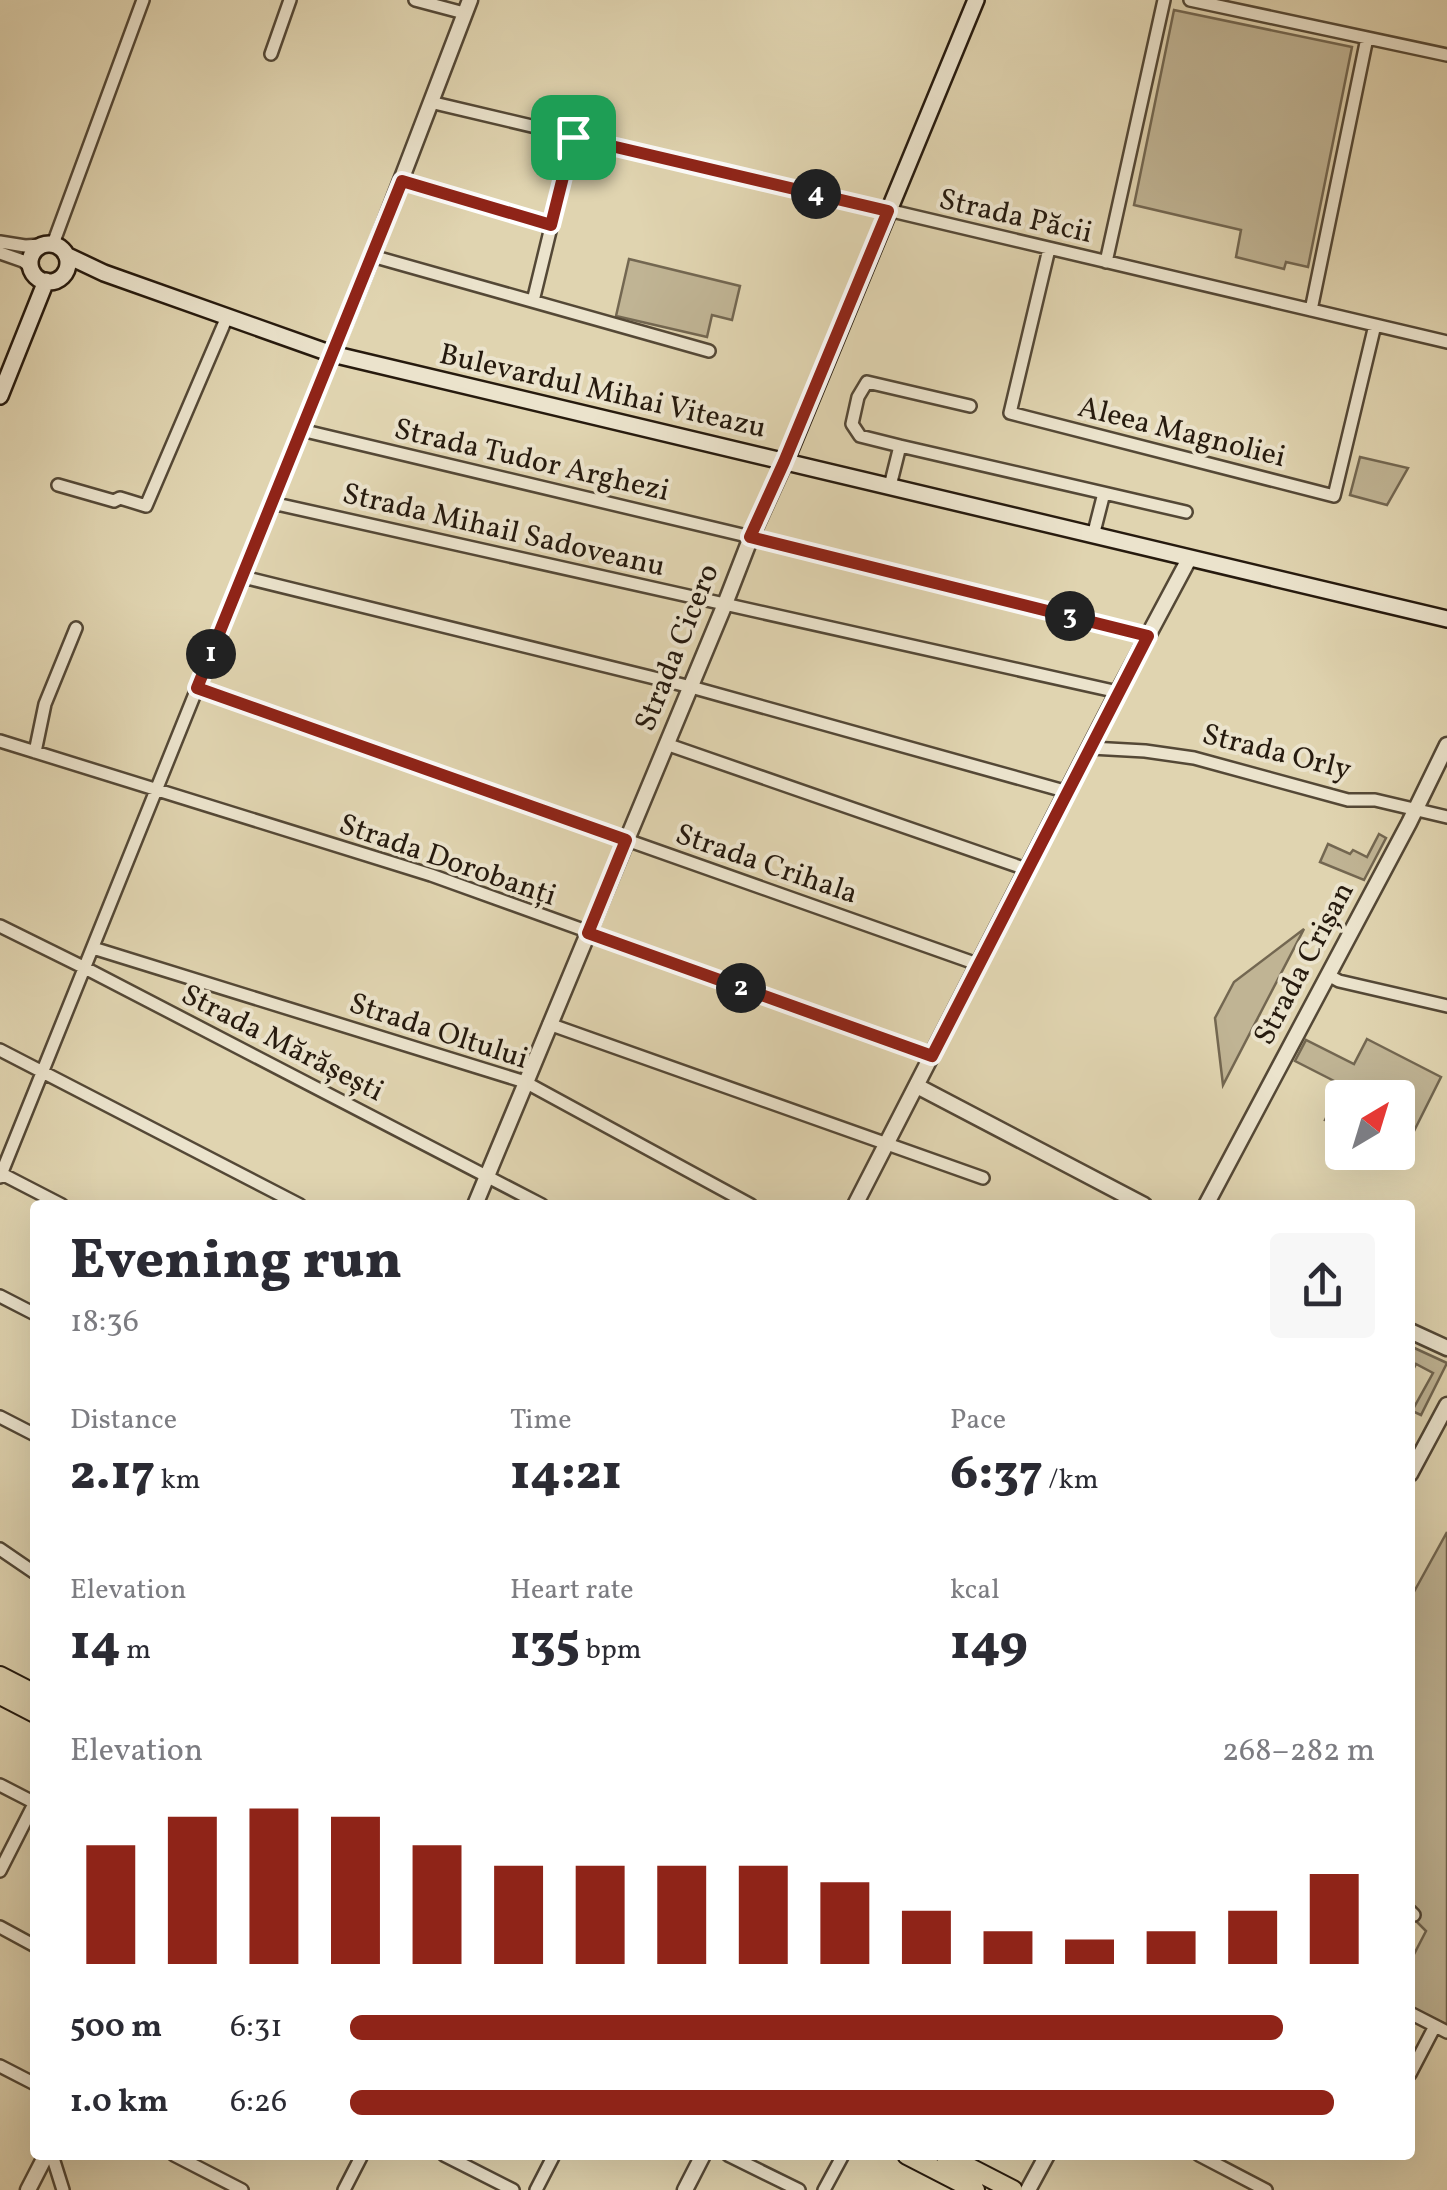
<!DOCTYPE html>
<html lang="en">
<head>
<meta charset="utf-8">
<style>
	:root { --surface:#fff; --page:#f7f7f7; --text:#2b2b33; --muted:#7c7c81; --accent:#8f2418 }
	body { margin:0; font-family:Vollkorn,serif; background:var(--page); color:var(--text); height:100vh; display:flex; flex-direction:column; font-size:38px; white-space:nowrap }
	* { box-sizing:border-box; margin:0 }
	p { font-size:32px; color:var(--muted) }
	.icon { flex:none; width:55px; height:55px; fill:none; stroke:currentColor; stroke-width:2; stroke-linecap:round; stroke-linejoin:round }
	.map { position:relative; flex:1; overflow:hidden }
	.sheet { position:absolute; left:30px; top:1200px; width:1385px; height:960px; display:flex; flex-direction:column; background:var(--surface); border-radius:10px; box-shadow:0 10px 40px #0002 }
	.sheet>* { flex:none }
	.needle { width:65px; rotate:38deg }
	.buttons { position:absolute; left:1325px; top:1080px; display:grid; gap:20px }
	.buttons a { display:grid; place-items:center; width:90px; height:90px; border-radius:10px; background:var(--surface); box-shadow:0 10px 40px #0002; font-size:50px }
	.pin { position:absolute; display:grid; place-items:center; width:85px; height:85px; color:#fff; margin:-42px; border-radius:20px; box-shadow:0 5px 15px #0006 }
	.km { position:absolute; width:50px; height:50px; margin:-25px; border-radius:50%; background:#222; color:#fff; font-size:28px; line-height:50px; text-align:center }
	.round { display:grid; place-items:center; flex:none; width:105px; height:105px; border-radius:10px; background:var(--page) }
	.head { display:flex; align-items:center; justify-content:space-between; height:170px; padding:0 40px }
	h1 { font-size:55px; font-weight:800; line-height:75px }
	.metrics { display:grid; grid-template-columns:repeat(3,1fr); gap:15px; height:170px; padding:10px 40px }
	.metrics div { display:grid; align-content:center }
	.metrics b { font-size:50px; font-weight:800 }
	.metrics small { font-size:28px; font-weight:400 }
	.metrics p { font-size:28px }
	.chart { height:280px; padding:20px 40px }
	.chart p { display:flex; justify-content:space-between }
	.chart svg { width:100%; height:180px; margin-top:10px; stroke:var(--accent); stroke-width:6 }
	ul { padding:0 40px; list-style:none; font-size:32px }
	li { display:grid; grid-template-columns:160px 120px 1fr; align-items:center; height:75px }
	li i { height:25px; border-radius:12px; background:var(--accent) }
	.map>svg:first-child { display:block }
	.green { fill:#c0b494; stroke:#736751; stroke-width:2.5 }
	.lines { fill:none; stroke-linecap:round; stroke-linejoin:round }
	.minor-casing { stroke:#544836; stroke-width:16 }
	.tertiary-casing { stroke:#544836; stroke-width:19 }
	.secondary-casing { stroke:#261a0e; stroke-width:20 }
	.primary-casing { stroke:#261a0e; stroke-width:22 }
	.minor { stroke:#ebe3cc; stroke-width:11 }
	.tertiary { stroke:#ebe3cc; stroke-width:14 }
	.secondary { stroke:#ebe3cc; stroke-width:15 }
	.primary { stroke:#e0d4b0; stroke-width:18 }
	.route-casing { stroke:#fff; stroke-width:20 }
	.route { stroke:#8f2418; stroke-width:12 }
	.labels { text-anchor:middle; stroke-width:8; stroke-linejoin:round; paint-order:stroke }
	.street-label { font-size:30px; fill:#261a0e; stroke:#ebe3cc }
</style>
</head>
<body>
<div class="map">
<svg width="1447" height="2190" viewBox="0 0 1447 2190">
	<rect width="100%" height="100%" fill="#e0d4b0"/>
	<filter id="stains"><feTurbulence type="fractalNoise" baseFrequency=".002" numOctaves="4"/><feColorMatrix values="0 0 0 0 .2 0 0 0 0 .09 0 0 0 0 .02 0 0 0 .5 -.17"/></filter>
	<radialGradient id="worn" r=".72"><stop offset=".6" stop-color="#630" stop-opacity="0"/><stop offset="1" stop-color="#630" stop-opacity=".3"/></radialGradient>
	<path class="green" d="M 1174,10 L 1352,47 L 1308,267 L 1286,262 L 1284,269 L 1236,257 L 1241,230 L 1134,205 Z
		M 629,259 L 740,286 L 732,320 L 712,315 L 707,337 L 616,316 Z
		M 1360,457 L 1408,468 L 1387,505 L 1350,495 Z
		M 1379,834 L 1386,838 L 1364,880 L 1320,862 L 1328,844 L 1350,854 L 1353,850 L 1367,857 Z
		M 1304,929 L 1223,1085 L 1215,1018 L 1234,982 Z
		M 1367,1039 L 1441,1077 L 1409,1141 L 1398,1142 L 1398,1098 L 1342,1098 L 1342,1126 L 1325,1120 L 1342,1085 L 1295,1061 L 1306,1040 L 1354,1064 Z
		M 1410,1346 L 1447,1363 L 1421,1415 L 1412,1411 L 1433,1373 L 1416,1364 L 1410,1376 Z
		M 1447,1532 L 1447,2025 L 1410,2006 L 1410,1962 L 1426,1931 L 1415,1920 L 1410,1906 L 1410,1599 Z"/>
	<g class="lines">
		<defs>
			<path id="minor" d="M 415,0 L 464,13
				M 1190,0 L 1447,55
				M 271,54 L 290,0
				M 430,102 L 1447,342
				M 402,181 L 551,225
				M 0,242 L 25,246 L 41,245
				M 53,244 L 143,0
				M 1049,249 L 1010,413 L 1334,496 L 1375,325
				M 0,253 L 23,261 L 31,267
				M 372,256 L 709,351
				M 1106,262 L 1164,0
				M 533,301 L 573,137
				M 1311,310 L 1367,38
				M 301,430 L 751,537 L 1148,636
				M 900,446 L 860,436 L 852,424 L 858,397 L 867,382 L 970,406
				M 58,485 L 114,501 L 120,498 L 146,506 L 227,317
				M 890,486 L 900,446 L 1104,493
				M 272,503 L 1118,692
				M 1093,536 L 1104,493 L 1186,512
				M 243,577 L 691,687 L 1068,792
				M 197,688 L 980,965
				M 0,741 L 431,875 L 933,1056
				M 666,744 L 1029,870
				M 1091,748 L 1145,751 L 1194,758 L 1348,800 L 1375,800 L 1447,817
				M 35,752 L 45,704 L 76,628
				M 0,926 L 85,968 L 542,1205
				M 93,948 L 525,1082 L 751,1205
				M 1328,975 L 1339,981 L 1447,1006
				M 549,1024 L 983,1178
				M 0,1050 L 300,1205
				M 0,1173 L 62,1205
				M 0,1177 L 332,354
				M 0,1296 L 35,1314
				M 0,1417 L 35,1435
				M 0,1549 L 35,1573
				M 0,1785 L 35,1803
				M 0,1871 L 35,1802
				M 1410,1911 L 1414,1915
				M 0,1927 L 35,1946
				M 1410,2013 L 1447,2032
				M 0,2066 L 35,2084
				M 1410,2074 L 1435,2026
				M 52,2155 L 63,2190
				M 174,2155 L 242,2190
				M 444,2155 L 513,2190
				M 728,2155 L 799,2190
				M 1199,2155 L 1266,2190
				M 344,2190 L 362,2155
				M 536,2190 L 554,2155
				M 824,2190 L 843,2155"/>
			<path id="tertiary" d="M 332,354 L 372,256 L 470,0
				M 917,1086 L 1144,1205
				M 475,1205 L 725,604 L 751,537 L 785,462
				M 855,1205 L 1118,692 L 1189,559
				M 1206,1205 L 1409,823 L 1447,745
				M 1410,1331 L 1447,1348
				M 1410,1474 L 1447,1405
				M 28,2190 L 46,2155
				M 685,2190 L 703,2155
				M 1028,2190 L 1047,2155"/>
			<path id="secondary" d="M30 263a19 19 0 1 1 38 0a19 19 0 1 1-38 0Z
				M 66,255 L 104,273 L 332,354 L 1447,619
				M 0,396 L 46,281
				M 785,462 L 976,0"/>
			<path id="primary" d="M 0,1676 L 35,1694
				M 0,1695 L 35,1713
				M 907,2155 L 975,2190
				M 945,2155 L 1013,2190"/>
		</defs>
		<use href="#minor" class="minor-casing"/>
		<use href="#tertiary" class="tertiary-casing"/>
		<use href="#secondary" class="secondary-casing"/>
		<use href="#primary" class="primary-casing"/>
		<use href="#minor" class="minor"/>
		<use href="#tertiary" class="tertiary"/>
		<use href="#secondary" class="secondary"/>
		<use href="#primary" class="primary"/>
	</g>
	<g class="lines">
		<defs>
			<path id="route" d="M 573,137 L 888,211 L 784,462 L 750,537 L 1148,636 L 932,1056 L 588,933 L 626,840 L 197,688 L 402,181 L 551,225 Z"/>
		</defs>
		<use href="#route" class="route-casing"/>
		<use href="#route" class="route"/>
	</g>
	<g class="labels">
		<g class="street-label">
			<text transform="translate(1016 215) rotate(13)" y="10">Strada Păcii</text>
			<text transform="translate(603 390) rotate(13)" y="10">Bulevardul Mihai Viteazu</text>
			<text transform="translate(1182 431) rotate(14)" y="10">Aleea Magnoliei</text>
			<text transform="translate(532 459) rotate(13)" y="10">Strada Tudor Arghezi</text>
			<text transform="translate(504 529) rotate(13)" y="10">Strada Mihail Sadoveanu</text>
			<text transform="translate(676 647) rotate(-68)" y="10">Strada Cicero</text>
			<text transform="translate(1277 751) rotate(14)" y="10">Strada Orly</text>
			<text transform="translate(448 859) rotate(19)" y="10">Strada Dorobanți</text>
			<text transform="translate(767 863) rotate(19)" y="10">Strada Crihala</text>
			<text transform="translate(1303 963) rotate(-62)" y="10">Strada Crișan</text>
			<text transform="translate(439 1030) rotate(18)" y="10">Strada Oltului</text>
			<text transform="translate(283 1042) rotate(27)" y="10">Strada Mărășești</text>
		</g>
	</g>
	<rect width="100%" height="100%" filter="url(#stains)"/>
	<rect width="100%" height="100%" fill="url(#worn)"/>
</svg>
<div class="buttons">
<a><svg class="needle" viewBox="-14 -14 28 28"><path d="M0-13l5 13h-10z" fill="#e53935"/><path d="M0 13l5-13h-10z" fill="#7c7c81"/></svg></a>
</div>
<div class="pin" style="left:573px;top:137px;background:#1e9e55"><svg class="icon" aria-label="arrive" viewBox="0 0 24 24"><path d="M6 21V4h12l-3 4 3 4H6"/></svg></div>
<b class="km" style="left:211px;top:654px">1</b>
<b class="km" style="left:741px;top:988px">2</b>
<b class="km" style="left:1070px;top:616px">3</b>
<b class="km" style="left:816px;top:194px">4</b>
<section class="sheet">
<div class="head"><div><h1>Evening run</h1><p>18:36</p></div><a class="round"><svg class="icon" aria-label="share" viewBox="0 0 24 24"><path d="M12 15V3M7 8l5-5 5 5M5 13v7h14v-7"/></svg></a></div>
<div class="metrics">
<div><p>Distance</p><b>2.17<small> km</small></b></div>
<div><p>Time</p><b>14:21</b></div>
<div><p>Pace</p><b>6:37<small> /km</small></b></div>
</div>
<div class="metrics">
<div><p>Elevation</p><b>14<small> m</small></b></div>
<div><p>Heart rate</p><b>135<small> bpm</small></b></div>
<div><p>kcal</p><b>149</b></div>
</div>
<div class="chart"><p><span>Elevation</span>268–282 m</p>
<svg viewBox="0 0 160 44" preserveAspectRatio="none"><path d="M5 44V15M15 44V8M25 44V6M35 44V8M45 44V15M55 44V20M65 44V20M75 44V20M85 44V20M95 44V24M105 44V31M115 44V36M125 44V38M135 44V36M145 44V31M155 44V22"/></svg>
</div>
<ul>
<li><b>500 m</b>6:31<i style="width:91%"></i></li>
<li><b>1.0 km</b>6:26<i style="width:96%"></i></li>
</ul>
</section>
</div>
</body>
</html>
